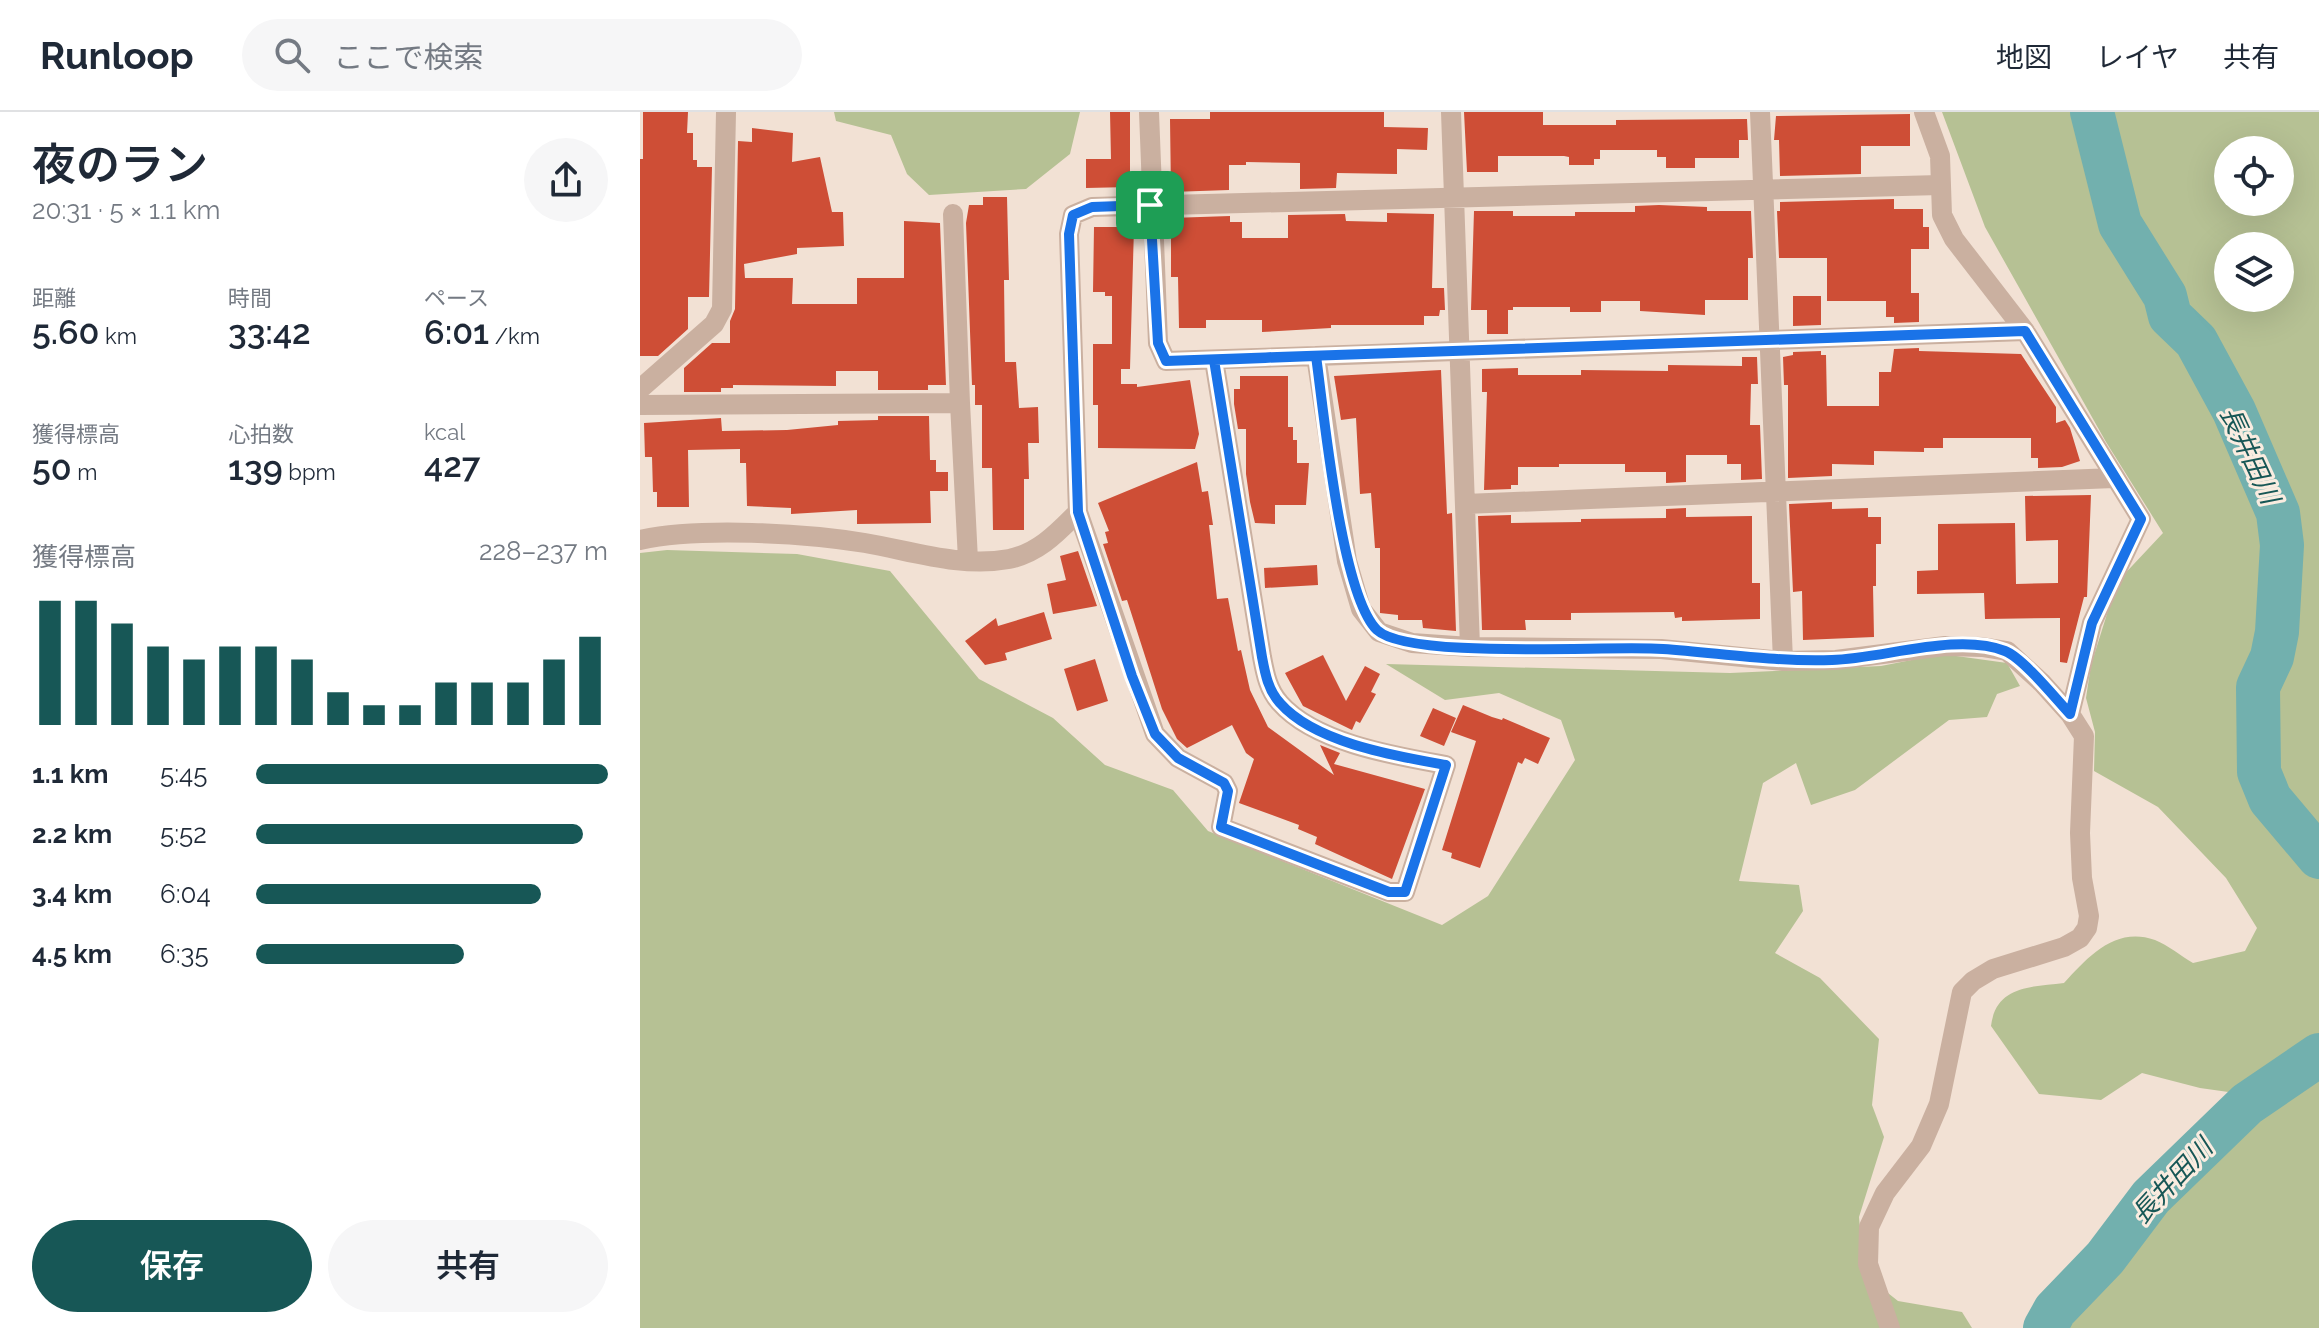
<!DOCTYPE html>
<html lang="ja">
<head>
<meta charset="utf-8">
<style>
	:root { --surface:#fff; --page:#f6f6f7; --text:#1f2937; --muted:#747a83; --line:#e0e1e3; --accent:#175756 }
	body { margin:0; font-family:Raleway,"Noto Sans JP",sans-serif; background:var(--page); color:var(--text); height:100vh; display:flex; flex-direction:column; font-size:30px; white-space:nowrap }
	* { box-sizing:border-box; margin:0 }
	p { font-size:26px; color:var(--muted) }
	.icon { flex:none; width:44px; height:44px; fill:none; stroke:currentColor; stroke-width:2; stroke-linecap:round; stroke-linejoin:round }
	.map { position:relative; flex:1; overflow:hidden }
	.drawer { display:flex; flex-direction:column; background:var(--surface); width:640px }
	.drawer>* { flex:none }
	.buttons { position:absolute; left:1574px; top:24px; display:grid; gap:16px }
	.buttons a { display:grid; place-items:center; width:80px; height:80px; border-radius:50%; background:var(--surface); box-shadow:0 8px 32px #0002; font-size:40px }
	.pin { position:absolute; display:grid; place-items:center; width:68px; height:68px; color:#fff; margin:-34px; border-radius:16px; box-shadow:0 4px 12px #0006 }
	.round { display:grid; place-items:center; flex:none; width:84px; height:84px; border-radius:42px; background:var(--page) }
	.headline { display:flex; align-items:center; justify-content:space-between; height:136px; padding:0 32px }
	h1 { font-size:44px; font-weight:600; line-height:60px }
	.metrics { display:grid; grid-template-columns:repeat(3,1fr); gap:12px; height:136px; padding:8px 32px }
	.metrics div { display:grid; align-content:center }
	.metrics b { font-size:34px; font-weight:600 }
	.metrics small { font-size:22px; font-weight:400 }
	.metrics p { font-size:22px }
	.chart { height:224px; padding:16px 32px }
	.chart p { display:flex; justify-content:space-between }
	.chart svg { width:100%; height:144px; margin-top:8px; stroke:var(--accent); stroke-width:6 }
	.action { display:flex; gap:16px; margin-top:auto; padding:16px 32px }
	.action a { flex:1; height:92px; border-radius:48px; background:var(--accent); color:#fff; font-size:32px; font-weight:600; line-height:92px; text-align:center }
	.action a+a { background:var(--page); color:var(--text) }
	ul { padding:0 32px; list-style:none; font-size:26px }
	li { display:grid; grid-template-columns:128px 96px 1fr; align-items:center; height:60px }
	li i { height:20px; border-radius:10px; background:var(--accent) }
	header { display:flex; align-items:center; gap:48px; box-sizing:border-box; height:112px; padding:0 40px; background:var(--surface); border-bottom:2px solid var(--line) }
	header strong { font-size:38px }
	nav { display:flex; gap:44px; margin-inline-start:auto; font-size:28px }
	.search { width:560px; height:72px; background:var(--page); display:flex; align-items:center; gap:20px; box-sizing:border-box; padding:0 28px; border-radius:44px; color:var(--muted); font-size:30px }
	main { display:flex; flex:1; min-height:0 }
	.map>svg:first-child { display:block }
	.green { fill:#b6c194; fill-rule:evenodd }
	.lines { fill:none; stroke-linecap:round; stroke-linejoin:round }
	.river { stroke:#72b0ae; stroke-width:44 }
	.building { fill:#ce4e36 }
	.minor { stroke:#cab0a0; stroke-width:20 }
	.route-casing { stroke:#fff; stroke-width:16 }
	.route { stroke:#1a73e8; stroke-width:10 }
	.labels { text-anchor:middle; stroke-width:6; stroke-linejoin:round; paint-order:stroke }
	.water-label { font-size:26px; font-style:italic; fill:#175756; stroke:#faece0 }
</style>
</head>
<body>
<header>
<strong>Runloop</strong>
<div class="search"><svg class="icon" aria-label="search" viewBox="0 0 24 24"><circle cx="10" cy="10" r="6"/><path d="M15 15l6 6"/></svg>ここで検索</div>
<nav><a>地図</a><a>レイヤ</a><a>共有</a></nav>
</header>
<main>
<section class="drawer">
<div class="headline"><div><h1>夜のラン</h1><p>20:31 · 5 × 1.1 km</p></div><a class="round"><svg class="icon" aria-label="share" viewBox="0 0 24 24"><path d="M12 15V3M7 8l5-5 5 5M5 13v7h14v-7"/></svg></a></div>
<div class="metrics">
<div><p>距離</p><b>5.60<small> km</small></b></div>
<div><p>時間</p><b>33:42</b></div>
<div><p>ペース</p><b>6:01<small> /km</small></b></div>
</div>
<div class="metrics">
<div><p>獲得標高</p><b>50<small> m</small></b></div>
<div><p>心拍数</p><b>139<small> bpm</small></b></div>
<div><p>kcal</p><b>427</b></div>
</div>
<div class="chart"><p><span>獲得標高</span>228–237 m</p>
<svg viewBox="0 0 160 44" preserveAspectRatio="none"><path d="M5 44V6M15 44V6M25 44V13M35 44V20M45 44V24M55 44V20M65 44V20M75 44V24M85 44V34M95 44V38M105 44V38M115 44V31M125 44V31M135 44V31M145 44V24M155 44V17"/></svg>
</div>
<ul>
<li><b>1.1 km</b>5:45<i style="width:100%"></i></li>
<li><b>2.2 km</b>5:52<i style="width:93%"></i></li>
<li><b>3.4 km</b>6:04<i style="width:81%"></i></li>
<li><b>4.5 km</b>6:35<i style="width:59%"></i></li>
</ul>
<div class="action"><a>保存</a><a>共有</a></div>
</section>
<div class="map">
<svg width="1679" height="1216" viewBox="0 0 1679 1216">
	<rect width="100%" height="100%" fill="#f2e1d4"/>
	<path class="green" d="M 194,0 L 440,0 L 430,42 L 386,77 L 289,83 L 267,62 L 251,23 L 196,9 Z
		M 1302,0 L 1679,0 L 1679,1216 L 1418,1216 L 1459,1162 L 1535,1089 L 1631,986 L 1560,976 L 1502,961 L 1461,988 L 1399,982 L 1351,914 C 1356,874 1390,875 1424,871 C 1448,845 1475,814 1515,828 C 1528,833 1541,844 1553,851 L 1605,839 L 1617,816 L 1586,766 L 1518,695 L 1454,659 L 1455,620 L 1446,586 L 1451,553 L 1477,470 L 1523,421 L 1466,330 L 1345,115 ZM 1588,38 L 1640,38 L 1640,90 L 1588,90 ZM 1588,134 L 1640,134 L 1640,186 L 1588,186 Z
		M 27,438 L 157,442 L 250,459 L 339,567 L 413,606 L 465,653 L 533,678 L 568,719 L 802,813 L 848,784 L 935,648 L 921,608 L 859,581 L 805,588 L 746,552 L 1090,561 L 1241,554 L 1302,542 L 1367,551 L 1380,574 L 1357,582 L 1347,605 L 1309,608 L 1215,678 L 1171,693 L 1156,651 L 1123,671 L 1099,769 L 1159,773 L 1163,799 L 1135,841 L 1180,866 L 1239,927 L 1232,993 L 1244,1025 L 1219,1105 L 1224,1162 L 1258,1189 L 1322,1200 L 1332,1216 L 0,1216 L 0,441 Z"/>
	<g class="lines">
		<path class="river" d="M 1452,0 L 1480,112 L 1525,184 L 1530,204 L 1556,229 L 1594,299 L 1638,401 L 1642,433 L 1637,520 L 1632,545 L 1618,575 L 1619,660 L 1630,687 L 1679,745
			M 1405,1216 L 1415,1198 L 1465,1146 L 1511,1085 L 1607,992 L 1679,943"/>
	</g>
	<path class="building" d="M 3,0 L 48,0 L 47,21 L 53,21 L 53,48 L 57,48 L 57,55 L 72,55 L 69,185 L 48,185 L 48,217 L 18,244 L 0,244 L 0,47 L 3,47 Z
		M 470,0 L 490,0 L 490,75 L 446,76 L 446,47 L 471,47 Z
		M 570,0 L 744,0 L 744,15 L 788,16 L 787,38 L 757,37 L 757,62 L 697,61 L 696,76 L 660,77 L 660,51 L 606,50 L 606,53 L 589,53 L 589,78 L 531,80 L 530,7 L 570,7 Z
		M 824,0 L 903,0 L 903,13 L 976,13 L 976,8 L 1107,7 L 1108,28 L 1099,28 L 1099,46 L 1055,46 L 1055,56 L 1026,56 L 1026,45 L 1017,45 L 1017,38 L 960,38 L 960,47 L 954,47 L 954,53 L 929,53 L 929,45 L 924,44 L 858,44 L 858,60 L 827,60 Z
		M 1270,2 L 1270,34 L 1221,34 L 1221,62 L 1140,64 L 1139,28 L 1134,28 L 1136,4 Z
		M 112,16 L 153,21 L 152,50 L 180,45 L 192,100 L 203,100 L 204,134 L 157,136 L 157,142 L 104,152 L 105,166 L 153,166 L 152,192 L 217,192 L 217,166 L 264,166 L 264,109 L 300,111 L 306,273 L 288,273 L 288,278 L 238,278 L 238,259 L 196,259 L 196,274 L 93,273 L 93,276 L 81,276 L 81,280 L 44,280 L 44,256 L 72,231 L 90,231 L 90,209 L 95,197 L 98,29 L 112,30 Z
		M 343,85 L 367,85 L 369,168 L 364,168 L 365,250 L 376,250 L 379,296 L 398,295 L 399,331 L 388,331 L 389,367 L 384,367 L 384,418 L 353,418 L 352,356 L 342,356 L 342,293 L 335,293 L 335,273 L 332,273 L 326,111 L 329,93 L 343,93 Z
		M 1254,87 L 1254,97 L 1283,97 L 1283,115 L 1289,115 L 1289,137 L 1271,137 L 1271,181 L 1279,181 L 1279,210 L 1254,211 L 1254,205 L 1246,205 L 1246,189 L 1187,189 L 1187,146 L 1139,146 L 1137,99 L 1140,99 L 1140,90 Z
		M 1019,93 L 1067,95 L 1067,99 L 1111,99 L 1113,146 L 1108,146 L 1108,188 L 1065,188 L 1065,203 L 1000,199 L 1000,189 L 961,189 L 961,200 L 930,200 L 930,195 L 873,195 L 873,198 L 868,198 L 868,222 L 847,222 L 847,198 L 831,198 L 834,99 L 873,99 L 873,104 L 935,104 L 935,100 L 995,100 L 995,94 Z
		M 747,101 L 794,102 L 792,176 L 804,176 L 805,198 L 800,198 L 799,204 L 784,204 L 784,213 L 691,213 L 691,216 L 622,220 L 622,208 L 566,208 L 566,216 L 539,216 L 538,165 L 531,165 L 531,106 L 590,104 L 590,110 L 602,110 L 602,126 L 648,126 L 648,103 L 705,102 L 706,109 L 747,110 Z
		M 454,115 L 494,115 L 490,257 L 481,257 L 481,272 L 497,272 L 497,275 L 550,268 L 559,322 L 555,337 L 458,336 L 458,293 L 453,293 L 453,232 L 472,232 L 472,184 L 465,184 L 465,180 L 453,180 Z
		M 1153,184 L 1181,184 L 1181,213 L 1153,214 Z
		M 1279,236 L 1279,239 L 1381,242 L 1416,295 L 1416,311 L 1425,308 L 1430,316 L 1440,349 L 1422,355 L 1398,356 L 1398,346 L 1391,346 L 1391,326 L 1303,326 L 1303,336 L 1284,336 L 1284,340 L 1234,339 L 1234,353 L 1192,352 L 1192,364 L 1148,366 L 1148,273 L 1144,273 L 1143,245 L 1153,243 L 1153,240 L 1181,239 L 1181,243 L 1186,243 L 1187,294 L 1239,294 L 1239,260 L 1251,260 L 1254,237 Z
		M 1102,245 L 1117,245 L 1118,272 L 1111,272 L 1110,313 L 1120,313 L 1122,367 L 1101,368 L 1101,352 L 1087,352 L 1087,343 L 1046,343 L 1046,370 L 1026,371 L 1026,360 L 985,360 L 985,352 L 919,352 L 919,355 L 878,355 L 878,373 L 871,373 L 871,377 L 844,378 L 847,280 L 842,280 L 842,257 L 878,256 L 878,263 L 941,263 L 941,258 L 1028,259 L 1028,253 L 1102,254 Z
		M 801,258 L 807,402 L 812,401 L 816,519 L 783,516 L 782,508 L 758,508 L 758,503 L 740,501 L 740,436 L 735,436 L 731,381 L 720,382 L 716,306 L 701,308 L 694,264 Z
		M 600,264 L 648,264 L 648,315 L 653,315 L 653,328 L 657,328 L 657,351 L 669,351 L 666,393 L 635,393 L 635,412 L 615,411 L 610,390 L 606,362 L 606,317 L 598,317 L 594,292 L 594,277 L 600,277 Z
		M 238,304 L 289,304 L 290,348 L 296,348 L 296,360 L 308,360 L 308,379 L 290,379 L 291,411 L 217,412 L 217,398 L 151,402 L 151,396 L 107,394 L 106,351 L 100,351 L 100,337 L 48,338 L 49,395 L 17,395 L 17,380 L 13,380 L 12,345 L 5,345 L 4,311 L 81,306 L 82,319 L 147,318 L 198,313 L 198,309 L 238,308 Z
		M 557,350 L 562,380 L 568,379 L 573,413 L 569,413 L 577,487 L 588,486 L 598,539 L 601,538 L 610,578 L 628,615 L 694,663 L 680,633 L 700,641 L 694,652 L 785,677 L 752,767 L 675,732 L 677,725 L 658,717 L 659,713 L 599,691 L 614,647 L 606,641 L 592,613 L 547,636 L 537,627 L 522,597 L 487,488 L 482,489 L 463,432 L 468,431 L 465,420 L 469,419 L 458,391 Z
		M 1451,383 L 1447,485 L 1444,485 L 1427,551 L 1420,550 L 1420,506 L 1345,507 L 1344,481 L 1277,482 L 1277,459 L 1298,458 L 1298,412 L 1375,411 L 1376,472 L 1418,471 L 1418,428 L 1386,429 L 1385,384 Z
		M 1192,390 L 1192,397 L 1228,396 L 1228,405 L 1241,405 L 1241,432 L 1236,432 L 1236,474 L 1233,474 L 1234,525 L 1163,528 L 1162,479 L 1153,480 L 1149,392 Z
		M 1046,396 L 1046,405 L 1112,404 L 1112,471 L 1120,471 L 1120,507 L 1042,509 L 1042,505 L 1035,506 L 1034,500 L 931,501 L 931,508 L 885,508 L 886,518 L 842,518 L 838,404 L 871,403 L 871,411 L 941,410 L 941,407 L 1026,406 L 1026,397 Z
		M 438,439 L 457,494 L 413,502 L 407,472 L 426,468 L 420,444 Z
		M 677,453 L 678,473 L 625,476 L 624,456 Z
		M 404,500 L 412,527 L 365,541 L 367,548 L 345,553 L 325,529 L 356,506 L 358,514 Z
		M 683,543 L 706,589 L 725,554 L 740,562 L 731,580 L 736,582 L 720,611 L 716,609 L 712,618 L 663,594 L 645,561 Z
		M 455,547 L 468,589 L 437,599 L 424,557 Z
		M 823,593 L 852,605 L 862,608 L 863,606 L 910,626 L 898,652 L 885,646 L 882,652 L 878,650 L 840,756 L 811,746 L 812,741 L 802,738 L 836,629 L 811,620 Z
		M 793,596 L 816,606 L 804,634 L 780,624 Z"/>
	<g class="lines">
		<path class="minor" d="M 509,0 L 518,231 L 526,249 L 676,244 L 707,449 L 721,497 L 739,520 L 772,531 L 830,535 L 1021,537 L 1143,549 L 1196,548 L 1305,534 L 1342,535 L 1367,539 L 1402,571 L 1430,602 L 1444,624 L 1440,721 L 1442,766 L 1449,804 L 1447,816 L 1440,826 L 1424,835 L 1353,857 L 1333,869 L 1322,880 L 1299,992 L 1281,1034 L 1245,1081 L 1229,1115 L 1228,1152 L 1250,1216
			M 811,0 L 830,535
			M 1120,0 L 1143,549
			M 1284,0 L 1300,44 L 1302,103 L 1314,127 L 1385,219 L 1501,407 L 1452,511 L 1430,602
			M 313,102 L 320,291
			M 676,244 L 1385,219
			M 574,248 L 622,545 C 625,561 628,578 640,591 C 675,631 756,644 806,653 L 765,780 L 749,780 L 581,715 L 588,679 L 584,671 L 538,646 L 515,622 L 438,400 L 429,122 L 433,103 L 452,95 L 1300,73
			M 0,277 L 74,212 L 82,197 L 86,0
			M 0,293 L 320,291 L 328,448
			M 825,392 L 1474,366
			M 0,428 C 58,415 165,421 225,431 C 272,439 321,456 369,447 C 399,441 418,420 438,400"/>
	</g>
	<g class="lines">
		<defs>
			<path id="route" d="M 510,93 L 452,95 L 433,103 L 429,122 L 438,400 L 492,564 L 515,622 L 538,646 L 584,671 L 588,679 L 581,715 L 749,780 L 765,780 L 806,653 C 756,644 675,631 640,591 C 628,578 625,561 622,545 L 574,248 L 676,244 C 684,301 701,483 737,518 C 769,548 970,533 1023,537 C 1080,541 1135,550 1192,548 C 1242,547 1317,520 1365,539 C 1383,546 1416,587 1430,602 L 1452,511 L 1501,407 L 1385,219 L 526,249 L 518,231 L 510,93"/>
		</defs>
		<use href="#route" class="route-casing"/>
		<use href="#route" class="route"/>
	</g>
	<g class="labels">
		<g class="water-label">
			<text transform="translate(1610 343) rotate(65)" y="9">長井田川</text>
			<text transform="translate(1532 1069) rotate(-47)" y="9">長井田川</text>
		</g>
	</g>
</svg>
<div class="buttons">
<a><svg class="icon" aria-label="locate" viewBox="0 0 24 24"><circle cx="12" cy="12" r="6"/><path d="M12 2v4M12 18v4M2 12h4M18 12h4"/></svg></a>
<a><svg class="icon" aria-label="layers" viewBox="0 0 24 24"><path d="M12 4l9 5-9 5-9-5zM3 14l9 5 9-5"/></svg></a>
</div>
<div class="pin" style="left:510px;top:93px;background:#1e9e55"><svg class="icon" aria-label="arrive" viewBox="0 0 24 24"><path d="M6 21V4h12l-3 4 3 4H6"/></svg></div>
</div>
</main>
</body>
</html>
